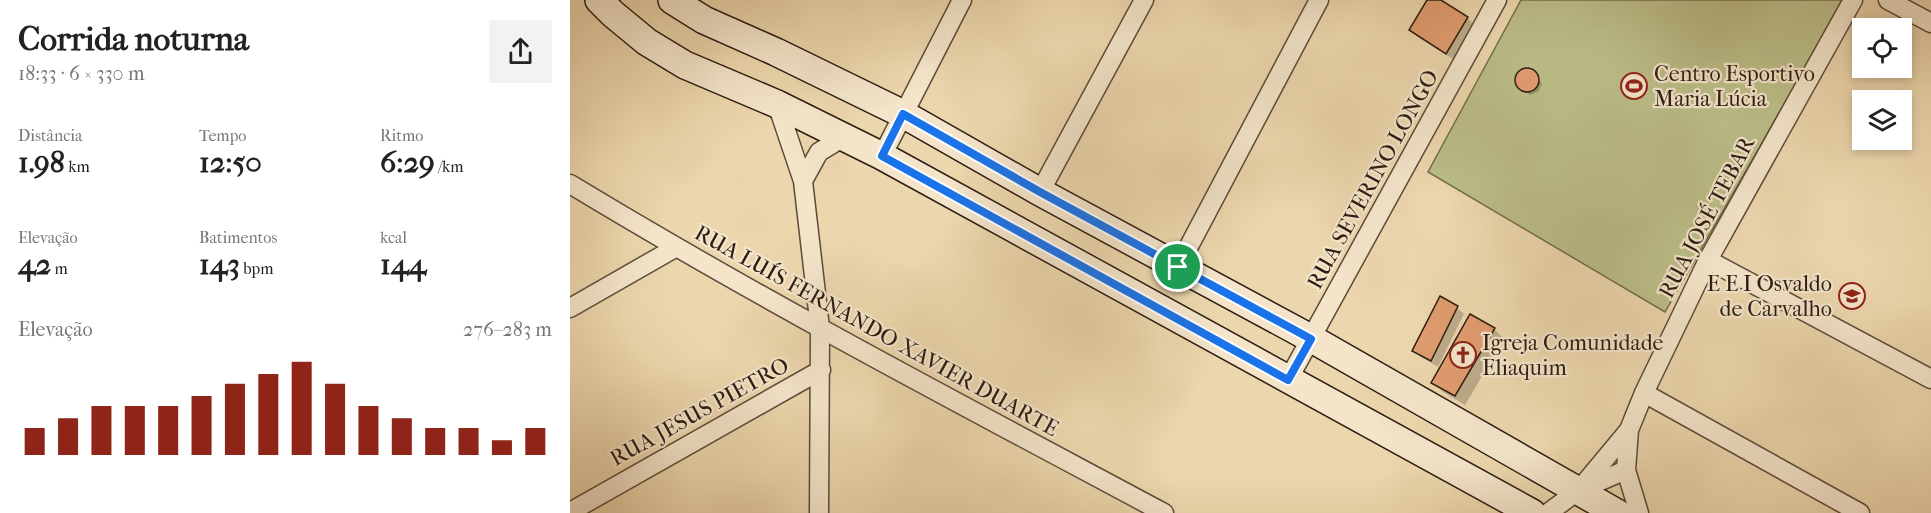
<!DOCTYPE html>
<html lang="pt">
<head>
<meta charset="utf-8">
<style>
	:root { --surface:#fff; --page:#f2f2f2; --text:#222; --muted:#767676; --accent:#8f2418 }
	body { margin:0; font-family:"IM FELL French Canon",serif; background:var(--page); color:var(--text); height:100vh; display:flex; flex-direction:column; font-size:22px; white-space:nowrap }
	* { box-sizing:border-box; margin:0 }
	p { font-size:20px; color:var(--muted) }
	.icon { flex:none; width:33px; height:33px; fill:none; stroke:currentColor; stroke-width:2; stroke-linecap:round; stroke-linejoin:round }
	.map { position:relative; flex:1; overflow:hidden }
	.drawer { display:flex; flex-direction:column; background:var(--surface); width:570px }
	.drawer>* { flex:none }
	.buttons { position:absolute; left:1282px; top:18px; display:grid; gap:12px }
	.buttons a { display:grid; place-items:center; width:60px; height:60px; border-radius:0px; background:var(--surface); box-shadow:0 3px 9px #0003; font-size:30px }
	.pin { position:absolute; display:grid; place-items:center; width:51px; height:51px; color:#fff; margin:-26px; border:3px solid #fff; border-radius:50%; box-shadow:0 2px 6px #0007 }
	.round { display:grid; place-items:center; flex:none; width:63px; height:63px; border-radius:0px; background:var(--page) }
	.head { display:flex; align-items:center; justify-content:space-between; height:102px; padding:0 18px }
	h1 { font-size:33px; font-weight:700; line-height:45px }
	.figures { display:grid; grid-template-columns:repeat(3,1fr); gap:9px; height:102px; padding:6px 18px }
	.figures div { display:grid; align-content:center }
	.figures b { font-size:30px; font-weight:700 }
	.figures small { font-size:16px; font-weight:400 }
	.figures p { font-size:16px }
	.chart { height:168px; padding:12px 18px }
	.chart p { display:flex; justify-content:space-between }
	.chart svg { width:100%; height:108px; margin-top:6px; stroke:var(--accent); stroke-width:6 }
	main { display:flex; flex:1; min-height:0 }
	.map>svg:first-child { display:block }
	.green { fill:#bbbd88; stroke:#746c4c; stroke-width:1.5 }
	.shadow { fill:#0003 }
	.building { fill:#e09c6f; stroke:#2c1c11; stroke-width:1.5 }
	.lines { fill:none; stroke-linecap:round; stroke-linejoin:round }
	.street-casing { stroke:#5c4a38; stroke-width:21 }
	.secondary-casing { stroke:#2c1c11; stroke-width:30 }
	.street { stroke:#f3e4ca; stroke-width:18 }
	.secondary { stroke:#f3e4ca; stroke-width:27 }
	.route-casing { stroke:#fff; stroke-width:12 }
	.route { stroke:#1a73e8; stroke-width:8 }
	.labels { text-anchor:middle; stroke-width:4.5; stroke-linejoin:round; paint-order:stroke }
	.poi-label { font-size:22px; fill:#2c1c11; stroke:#f3e4ca; text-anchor:start }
	.street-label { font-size:22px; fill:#2c1c11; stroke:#f3e4ca }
</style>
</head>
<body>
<main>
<section class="drawer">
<div class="head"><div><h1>Corrida noturna</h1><p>18:33 · 6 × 330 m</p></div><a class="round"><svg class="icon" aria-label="share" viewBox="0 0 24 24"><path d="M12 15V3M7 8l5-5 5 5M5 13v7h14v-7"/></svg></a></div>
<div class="figures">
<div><p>Distância</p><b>1.98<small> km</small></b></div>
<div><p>Tempo</p><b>12:50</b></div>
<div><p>Ritmo</p><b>6:29<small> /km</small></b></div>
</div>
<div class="figures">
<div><p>Elevação</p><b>42<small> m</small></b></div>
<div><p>Batimentos</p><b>143<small> bpm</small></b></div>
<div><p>kcal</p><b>144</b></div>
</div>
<div class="chart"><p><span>Elevação</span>276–283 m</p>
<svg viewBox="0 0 160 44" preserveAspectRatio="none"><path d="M5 44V33M15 44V29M25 44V24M35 44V24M45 44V24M55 44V20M65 44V15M75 44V11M85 44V6M95 44V15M105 44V24M115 44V29M125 44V33M135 44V33M145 44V38M155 44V33"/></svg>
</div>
</section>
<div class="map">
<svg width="1361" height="513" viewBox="0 0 1361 513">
	<rect width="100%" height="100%" fill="#ecd6ad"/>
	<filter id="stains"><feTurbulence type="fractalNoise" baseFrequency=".00333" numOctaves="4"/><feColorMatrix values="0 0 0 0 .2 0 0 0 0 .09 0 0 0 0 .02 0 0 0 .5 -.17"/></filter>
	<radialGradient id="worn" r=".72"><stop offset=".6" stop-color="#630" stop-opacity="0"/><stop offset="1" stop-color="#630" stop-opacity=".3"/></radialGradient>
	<path class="green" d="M 951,0 L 1274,0 L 1095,312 L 858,172 Z"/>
	<path class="shadow" d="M 858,0 L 868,0 L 897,18 L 904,24 L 883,59 L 848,37 L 841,30 Z
		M 957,70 L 965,73 L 972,84 L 968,92 L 960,95 L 949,87 L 947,79 L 950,72 Z
		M 887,308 L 894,314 L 868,367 L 851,357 L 844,350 Z
		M 924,329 L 934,339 L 895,405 L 873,392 L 863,382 Z"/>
	<path class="building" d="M 857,0 L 871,0 L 898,17 L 876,54 L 839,30 Z
		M945 80a12 12 0 1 1 24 0a12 12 0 1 1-24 0Z
		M 870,296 L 888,306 L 861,361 L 842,351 Z
		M 900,314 L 925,328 L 885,396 L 861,383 Z"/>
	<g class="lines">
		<defs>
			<path id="street" d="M 1318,0 L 1361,23
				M 207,104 L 233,181 L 250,328 L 249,513
				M 312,156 L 392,0
				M 233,181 L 249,152 L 274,137
				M 0,184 C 193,301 394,406 594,513
				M 470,192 L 574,0
				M 1138,260 L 1361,379
				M 608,267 L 749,0
				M 0,308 L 105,248
				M 718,380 L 927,0
				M 1074,393 L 1290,513
				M 1059,430 L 1056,470 L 1069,513
				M 1014,488 L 1056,470
				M 0,512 L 251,370
				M 978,513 L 1009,490 L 1059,430 L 1074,393 L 1138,260 L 1283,0"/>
			<path id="secondary" d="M 29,0 L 43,14 L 77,42 L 115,65 L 207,104 L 312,156 L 962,513
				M 102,0 L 134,20 L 206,52 L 333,114 L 470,192 L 742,339 L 1047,513"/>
		</defs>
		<use href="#street" class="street-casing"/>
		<use href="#secondary" class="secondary-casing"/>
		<use href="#street" class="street"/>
		<use href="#secondary" class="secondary"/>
	</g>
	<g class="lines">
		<defs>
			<path id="route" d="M 333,114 L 470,192 L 741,339 L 718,380 L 312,156 Z"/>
		</defs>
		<use href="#route" class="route-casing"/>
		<use href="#route" class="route"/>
	</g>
	<defs>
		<symbol id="stadium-ring" viewBox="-11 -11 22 22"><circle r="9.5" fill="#f3e4ca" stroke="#8f2418" stroke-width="1.5"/><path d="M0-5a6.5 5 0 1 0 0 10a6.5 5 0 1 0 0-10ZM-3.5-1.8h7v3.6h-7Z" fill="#8f2418"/></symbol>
		<symbol id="school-ring" viewBox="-11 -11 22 22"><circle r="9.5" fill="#f3e4ca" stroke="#8f2418" stroke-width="1.5"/><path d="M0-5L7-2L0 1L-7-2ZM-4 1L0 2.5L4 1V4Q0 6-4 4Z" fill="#8f2418"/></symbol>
		<symbol id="church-ring" viewBox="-11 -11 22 22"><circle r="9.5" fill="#f3e4ca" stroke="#8f2418" stroke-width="1.5"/><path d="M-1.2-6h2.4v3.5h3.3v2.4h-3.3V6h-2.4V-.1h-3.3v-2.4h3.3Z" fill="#8f2418"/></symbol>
	</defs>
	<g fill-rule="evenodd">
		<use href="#stadium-ring" x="1049" y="71" width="30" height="30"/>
		<use href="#school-ring" x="1267" y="281" width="30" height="30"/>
		<use href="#church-ring" x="878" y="340" width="30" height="30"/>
	</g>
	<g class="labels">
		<g class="poi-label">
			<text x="1084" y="81">Centro Esportivo<tspan x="1084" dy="25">Maria Lúcia</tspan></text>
			<text x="1262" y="291" text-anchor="end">E E I Osvaldo<tspan x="1262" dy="25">de Carvalho</tspan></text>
			<text x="912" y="350">Igreja Comunidade<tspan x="912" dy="25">Eliaquim</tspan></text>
		</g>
		<g class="street-label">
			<text transform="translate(802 179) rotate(-61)" y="8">RUA SEVERINO LONGO</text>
			<text transform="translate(1136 217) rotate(-62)" y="8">RUA JOSÉ TEBAR</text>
			<text transform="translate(307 330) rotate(29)" y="8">RUA LUÍS FERNANDO XAVIER DUARTE</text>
			<text transform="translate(129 411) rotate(-29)" y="8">RUA JESUS PIETRO</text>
		</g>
	</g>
	<rect width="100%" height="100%" filter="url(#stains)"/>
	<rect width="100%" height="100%" fill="url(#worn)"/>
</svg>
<div class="buttons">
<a><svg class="icon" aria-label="locate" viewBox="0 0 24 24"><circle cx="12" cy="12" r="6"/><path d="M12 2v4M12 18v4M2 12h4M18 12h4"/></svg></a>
<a><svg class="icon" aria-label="layers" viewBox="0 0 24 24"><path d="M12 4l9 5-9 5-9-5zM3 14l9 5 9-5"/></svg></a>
</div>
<div class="pin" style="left:608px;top:267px;background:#1e9e55"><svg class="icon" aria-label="arrive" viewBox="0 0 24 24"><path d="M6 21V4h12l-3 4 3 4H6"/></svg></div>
</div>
</main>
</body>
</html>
